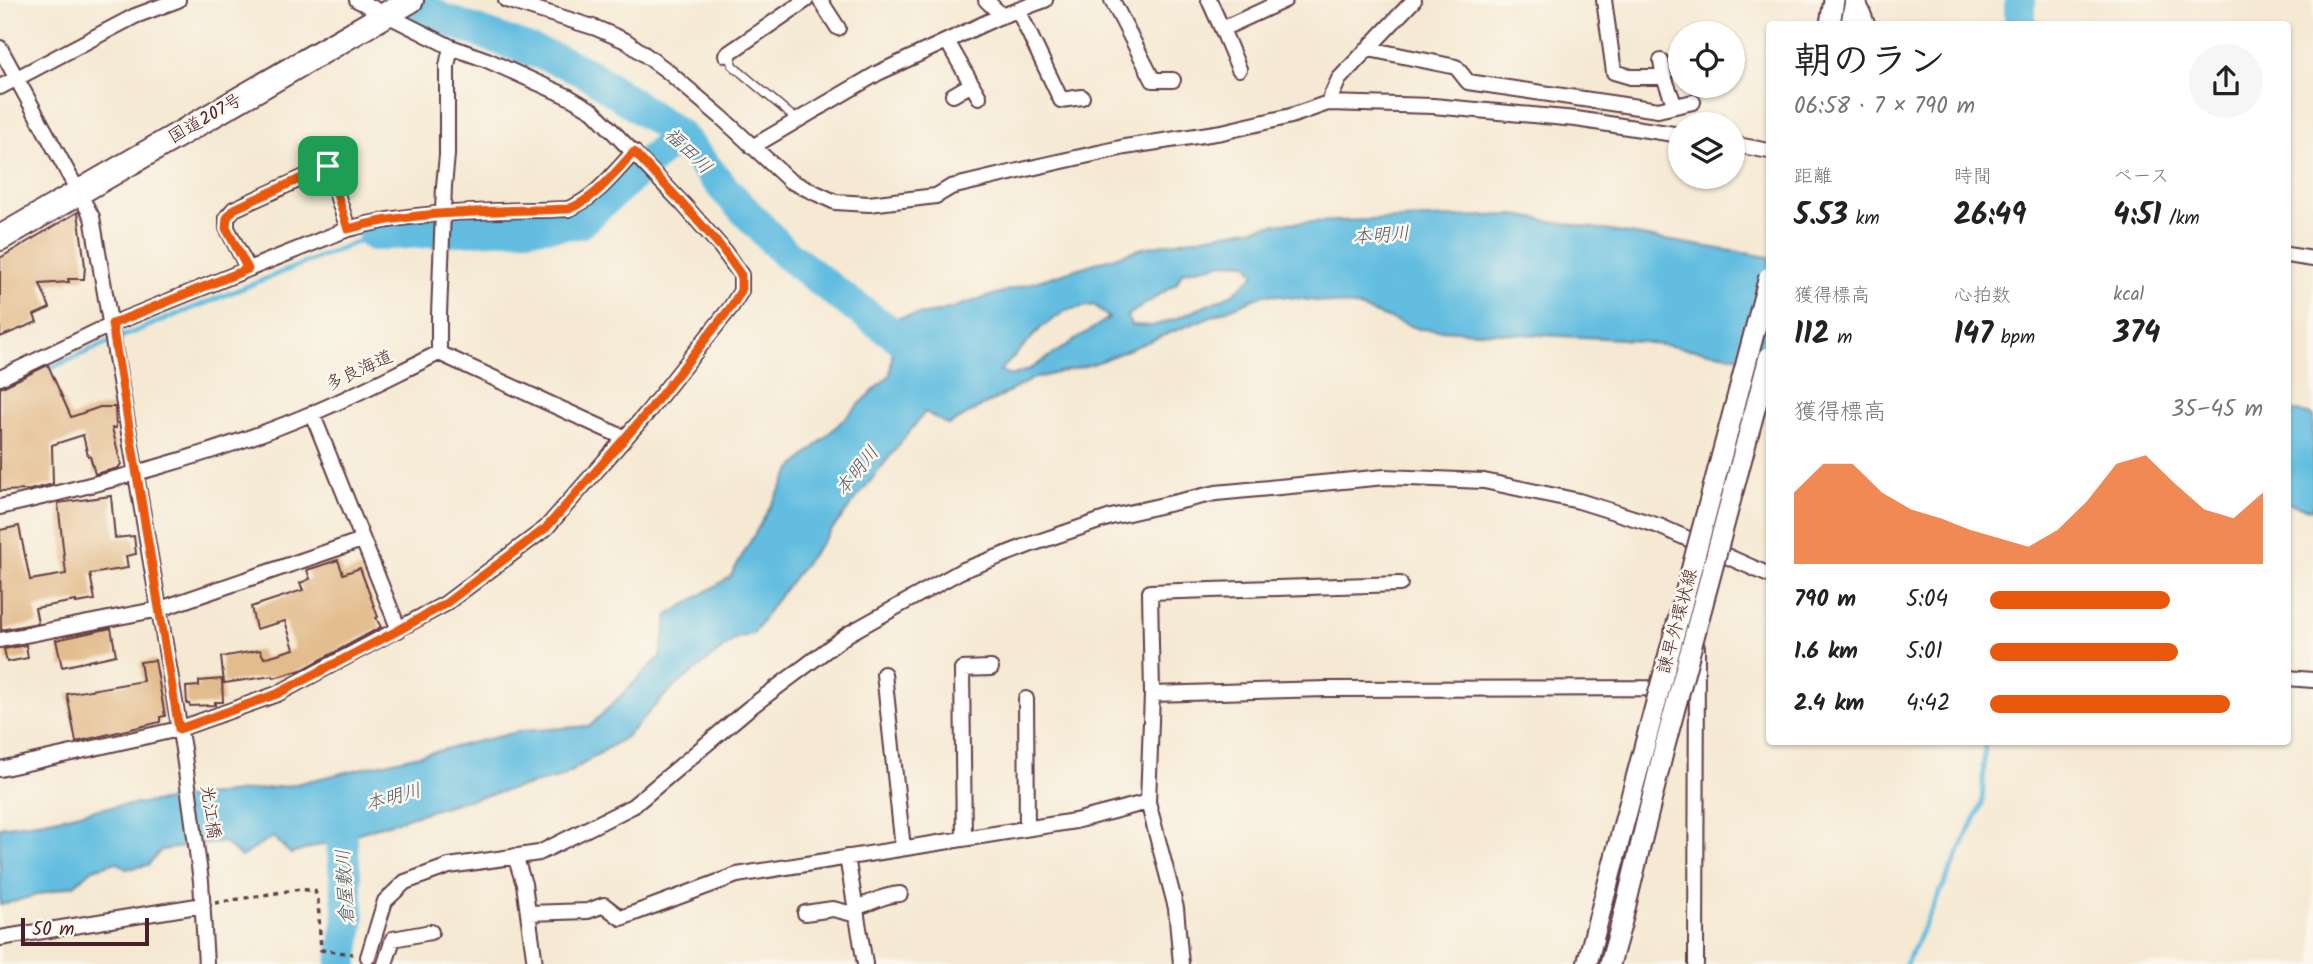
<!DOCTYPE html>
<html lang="ja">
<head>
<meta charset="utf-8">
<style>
	:root { --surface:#fff; --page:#f6f6f6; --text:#222; --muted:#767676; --accent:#ea580c }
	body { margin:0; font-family:Kalam,"Klee One",sans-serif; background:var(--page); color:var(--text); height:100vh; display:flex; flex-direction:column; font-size:26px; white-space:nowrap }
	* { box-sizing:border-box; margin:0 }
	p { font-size:23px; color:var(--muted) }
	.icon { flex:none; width:38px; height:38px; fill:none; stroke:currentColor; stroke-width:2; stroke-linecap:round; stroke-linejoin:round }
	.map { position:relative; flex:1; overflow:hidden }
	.side { position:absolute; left:1766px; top:21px; width:525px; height:724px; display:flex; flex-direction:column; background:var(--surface); border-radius:7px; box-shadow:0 2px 5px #0004 }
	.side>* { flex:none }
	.controls { position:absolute; left:1668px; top:21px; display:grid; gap:14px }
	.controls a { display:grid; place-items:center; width:77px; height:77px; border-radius:50%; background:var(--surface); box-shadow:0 2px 5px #0004; font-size:35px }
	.scale { position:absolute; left:21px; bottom:18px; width:128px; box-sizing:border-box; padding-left:7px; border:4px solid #4a1f2b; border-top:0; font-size:19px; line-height:24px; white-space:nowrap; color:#4a1f2b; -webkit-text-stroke:5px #fbf7ec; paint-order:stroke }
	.pin { position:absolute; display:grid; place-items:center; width:60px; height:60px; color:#fff; margin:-30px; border-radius:14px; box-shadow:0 4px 10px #0006 }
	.round { display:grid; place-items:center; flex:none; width:74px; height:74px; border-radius:37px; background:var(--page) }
	.head { display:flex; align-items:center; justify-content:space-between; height:119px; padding:0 28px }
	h1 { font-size:38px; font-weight:600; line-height:52px }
	.metrics { display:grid; grid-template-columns:repeat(3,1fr); gap:10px; height:119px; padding:7px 28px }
	.metrics div { display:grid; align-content:center }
	.metrics b { font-size:30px; font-weight:600 }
	.metrics small { font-size:19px; font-weight:400 }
	.metrics p { font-size:19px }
	.chart { height:196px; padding:14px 28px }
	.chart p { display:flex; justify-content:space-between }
	.chart svg { width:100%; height:126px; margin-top:7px; fill:var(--accent); opacity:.7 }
	ul { padding:0 28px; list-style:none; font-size:23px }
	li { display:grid; grid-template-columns:112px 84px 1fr; align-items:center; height:52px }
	li i { height:18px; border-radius:9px; background:var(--accent) }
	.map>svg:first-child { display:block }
	.water { fill:#62bde0; stroke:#566e86; stroke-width:2; fill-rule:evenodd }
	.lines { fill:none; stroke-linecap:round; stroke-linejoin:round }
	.stream { stroke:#62bde0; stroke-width:5 }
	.river { stroke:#62bde0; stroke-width:32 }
	.building { fill:#e3bc8d }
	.lane-casing { stroke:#643d44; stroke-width:10 }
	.street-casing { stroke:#643d44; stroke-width:18 }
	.secondary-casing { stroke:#643d44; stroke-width:23 }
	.highway-casing { stroke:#643d44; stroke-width:28 }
	.path { stroke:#643d44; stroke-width:3.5; stroke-dasharray:5 5; stroke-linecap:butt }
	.lane { stroke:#fff; stroke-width:7 }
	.street { stroke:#fff; stroke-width:14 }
	.secondary { stroke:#fff; stroke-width:19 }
	.highway { stroke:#fff; stroke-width:24 }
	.secondary-bridge-casing { stroke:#643d44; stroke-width:23; stroke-linecap:butt }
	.secondary-bridge { stroke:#fff; stroke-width:19 }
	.route-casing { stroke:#fff; stroke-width:14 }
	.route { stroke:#ea580c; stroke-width:9 }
	.labels { text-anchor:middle; stroke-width:5; stroke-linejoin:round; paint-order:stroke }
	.street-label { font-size:18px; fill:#4a1f2b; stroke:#fbf7ec }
	.water-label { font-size:19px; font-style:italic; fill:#52566a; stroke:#fbf7ec }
</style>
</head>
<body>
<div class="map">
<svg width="2313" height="964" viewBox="0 0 2313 964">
	<rect width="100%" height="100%" fill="#fbf7ec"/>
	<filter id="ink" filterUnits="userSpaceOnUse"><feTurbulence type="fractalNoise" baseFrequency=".0143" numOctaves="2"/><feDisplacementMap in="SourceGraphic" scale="14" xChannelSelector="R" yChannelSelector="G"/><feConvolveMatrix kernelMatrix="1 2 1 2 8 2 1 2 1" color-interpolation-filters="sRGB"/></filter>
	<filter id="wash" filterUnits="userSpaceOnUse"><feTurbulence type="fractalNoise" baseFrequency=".00686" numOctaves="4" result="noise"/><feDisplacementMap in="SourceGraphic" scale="28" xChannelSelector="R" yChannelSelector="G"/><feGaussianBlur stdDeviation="1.57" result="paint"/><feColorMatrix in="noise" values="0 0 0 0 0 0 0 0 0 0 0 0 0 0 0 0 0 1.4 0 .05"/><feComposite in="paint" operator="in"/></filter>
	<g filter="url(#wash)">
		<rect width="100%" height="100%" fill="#f5e9d3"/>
		<path class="water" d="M 1514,215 L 1769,257 L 1769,361 L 1623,339 L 1419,329 L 1354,306 L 1266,294 L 1093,364 L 1032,379 L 948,425 L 925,412 L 773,604 L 753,634 L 736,638 L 666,694 L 627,736 L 562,777 L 455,803 L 291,854 L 273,837 L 241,857 L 224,842 L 161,850 L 148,865 L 126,869 L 117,862 L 93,869 L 74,885 L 0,905 L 0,827 L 45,821 L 103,808 L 287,786 L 522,731 L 590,726 L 660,657 L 668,615 L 730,577 L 792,469 L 890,375 L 896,318 L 939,312 L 1143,248 L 1282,223 ZM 1229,262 L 1247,263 L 1255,274 L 1233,294 L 1175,319 L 1153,326 L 1131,325 L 1127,316 L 1177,283 L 1182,272 ZM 1094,305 L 1109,318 L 1030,369 L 1011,376 L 1000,371 L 1042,327 L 1067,310 Z
			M 2287,410 L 2313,415 L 2313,510 L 2287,503 Z"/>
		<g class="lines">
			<path class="stream" d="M 44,371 L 104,344 L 374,235
				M 1906,964 L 1982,804 L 1985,742"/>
			<path class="river" d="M 406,0 L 440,18 L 566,63 L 592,76 L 679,135 L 726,191 L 786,254 L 847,301 L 928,358
				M 2020,24 L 2020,0
				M 374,235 L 579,223 L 679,135
				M 339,811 L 349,918 L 342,964"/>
		</g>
		<g id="blocks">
			<path class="building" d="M 78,212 L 85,266 L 84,279 L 68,279 L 69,282 L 40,284 L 50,308 L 34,315 L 37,322 L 0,337 L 0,258 Z
				M 48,365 L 71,417 L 100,407 L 115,407 L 116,428 L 112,428 L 121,464 L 118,468 L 95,474 L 90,456 L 88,456 L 83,435 L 52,445 L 53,484 L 30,490 L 0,491 L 0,388 Z
				M 111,496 L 115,538 L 134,536 L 136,554 L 126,556 L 128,568 L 90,574 L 95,600 L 76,603 L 76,601 L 35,608 L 38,623 L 1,630 L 0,530 L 19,526 L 30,580 L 66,574 L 58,503 Z
				M 338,560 L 343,574 L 360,568 L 378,617 L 376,618 L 381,627 L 304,669 L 274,678 L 273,676 L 224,683 L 221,657 L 260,650 L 264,658 L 294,649 L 285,621 L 256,629 L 251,607 L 303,590 L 300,583 L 310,579 L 307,570 Z
				M 111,628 L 116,655 L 62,667 L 56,640 Z
				M 26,645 L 28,658 L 7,662 L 4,649 Z
				M 155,660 L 165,716 L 160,717 L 160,722 L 76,742 L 67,694 L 143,681 L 140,662 Z
				M 222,679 L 223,702 L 215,702 L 215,705 L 190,706 L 189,704 L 187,704 L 186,687 L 199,686 L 199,681 Z"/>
		</g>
	</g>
	<g filter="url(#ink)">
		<use href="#blocks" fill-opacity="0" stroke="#643d44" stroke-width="2"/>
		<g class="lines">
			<defs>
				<path id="lane" d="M 731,52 L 732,65 L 797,120"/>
				<path id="street" d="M 506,0 L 596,28 L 626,41 L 666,70 L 721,117 L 790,181 L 835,202 L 869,204 L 936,196 L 951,187 L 1031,168 L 1125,147 L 1222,132 L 1291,116 L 1328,103 L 1433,106 L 1576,119 L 1680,135
					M 820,0 L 838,28
					M 986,0 L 1002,16
					M 1112,0 L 1153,80 L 1173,80
					M 1209,0 L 1222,29 L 1285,0
					M 1604,0 L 1614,72 L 1631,77 L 1664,77
					M 1858,0 L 1867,24
					M 1018,10 L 1061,100 L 1082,97
					M 1222,29 L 1239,69
					M 947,41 L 979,97
					M 0,48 L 92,217 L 183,749 L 201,881 L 206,964
					M 1369,49 L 1456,67 L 1468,82 L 1658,110 L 1693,102
					M 726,55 L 806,0
					M 1661,61 L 1664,77 L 1675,106
					M 0,87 L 135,16 L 178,0
					M 953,95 L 972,84
					M 1328,103 L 1339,79 L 1414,0
					M 1732,144 L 1769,151
					M 752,147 L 878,73 L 996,18 L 1045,0
					M 328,166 L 348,229
					M 2287,255 L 2313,259
					M 248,269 L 227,228 L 227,217 L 234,209 L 333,164
					M 439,353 L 625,438
					M 0,378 L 112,324 L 348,229 C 419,209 496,212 568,209 C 595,199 615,172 634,152
					M 312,413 L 399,630
					M 0,507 C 106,482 212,456 313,413 C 356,395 397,373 439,353 L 439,314 L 444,186 L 447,155 L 447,66 L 451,47
					M 0,640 L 160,609 L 362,540
					M 884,674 L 903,848
					M 2287,678 L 2313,680
					M 1152,694 L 1327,689 L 1697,688
					M 1026,699 L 1027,828
					M 0,769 L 179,729 L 277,694 L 445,604 L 546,528 L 647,413 L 731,307 L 741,291 L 741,275 L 721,247 L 684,205 L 593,111 L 569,97 L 487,60 L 451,47 L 357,0
					M 964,839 L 962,669 L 991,668
					M 515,856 L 524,884 L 535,964
					M 847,857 L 865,964
					M 856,907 C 874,903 881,895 900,894
					M 528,913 L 588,911 L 604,905 L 621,918 L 737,875 L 1075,821 L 1148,802
					M 805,913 L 833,909 L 857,915
					M 0,938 L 203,905
					M 368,957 L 385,901 L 405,882 L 449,866 L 539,853 L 633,806 L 748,709 L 848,634 L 961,571 L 1029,545 L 1111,517 L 1216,493 L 1385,477 L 1484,481 L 1579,501 L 1659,526 L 1769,575
					M 385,964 L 393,939 L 431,932
					M 1181,964 L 1176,908 L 1148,802 L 1152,694 L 1150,592 L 1400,584
					M 1696,964 L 1697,647"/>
				<path id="secondary" d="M 1830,24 L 1834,0
					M 1851,24 L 1855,0
					M 1587,964 L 1598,921
					M 1610,964 L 1621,925"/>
				<path id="highway" d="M 0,238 L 411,0"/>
			</defs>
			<use href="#lane" class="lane-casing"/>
			<use href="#street" class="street-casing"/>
			<use href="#secondary" class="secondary-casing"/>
			<use href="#highway" class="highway-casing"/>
			<path class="path" d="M 215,903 L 300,889 L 315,891 L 318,901 L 321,950 L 353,954"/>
			<use href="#lane" class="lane"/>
			<use href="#street" class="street"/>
			<use href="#secondary" class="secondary"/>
			<use href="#highway" class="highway"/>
			<defs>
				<path id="secondary-bridge" d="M 1598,921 L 1769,277
					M 1621,925 L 1663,753 L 1769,357"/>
			</defs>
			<use href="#secondary-bridge" class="secondary-bridge-casing"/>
			<use href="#secondary-bridge" class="secondary-bridge"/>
		</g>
	</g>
	<g class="lines" filter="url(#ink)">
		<defs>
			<path id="route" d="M 634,152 L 684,205 L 721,247 L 741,275 L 741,291 L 731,307 L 647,413 L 546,528 L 445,604 L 399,630 L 277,694 L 179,729 L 112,324 L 248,269 L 226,228 L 227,218 L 234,209 L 328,166 L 348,229 C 419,209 496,212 568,209 C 595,200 615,172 634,152 Z"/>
		</defs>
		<use href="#route" class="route-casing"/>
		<use href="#route" class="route"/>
	</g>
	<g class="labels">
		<g class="street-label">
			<text transform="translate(205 118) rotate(-30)" y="6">国道207号</text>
			<text transform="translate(359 370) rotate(-25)" y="6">多良海道</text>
			<text transform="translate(1677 621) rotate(-75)" y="6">諫早外環状線</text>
			<text transform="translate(211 812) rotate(82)" y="6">光江橋</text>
		</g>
		<g class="water-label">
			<text transform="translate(689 150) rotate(44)" y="7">福田川</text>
			<text transform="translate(1381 234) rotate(-4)" y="7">本明川</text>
			<text transform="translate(856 470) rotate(-51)" y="7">本明川</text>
			<text transform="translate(393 796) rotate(-15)" y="7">本明川</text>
			<text transform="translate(344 887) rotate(-93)" y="7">倉屋敷川</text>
		</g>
	</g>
</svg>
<div class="controls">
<a><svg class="icon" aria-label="locate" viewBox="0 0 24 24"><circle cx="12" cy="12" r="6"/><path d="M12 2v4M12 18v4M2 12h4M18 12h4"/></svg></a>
<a><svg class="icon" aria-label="layers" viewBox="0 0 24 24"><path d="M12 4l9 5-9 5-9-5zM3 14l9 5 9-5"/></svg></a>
</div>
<div class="scale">50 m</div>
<div class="pin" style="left:328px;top:166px;background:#1e9e55"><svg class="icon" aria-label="arrive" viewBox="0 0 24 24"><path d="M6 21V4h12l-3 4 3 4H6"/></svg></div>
<section class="side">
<div class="head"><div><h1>朝のラン</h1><p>06:58 · 7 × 790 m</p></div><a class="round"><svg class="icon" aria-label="share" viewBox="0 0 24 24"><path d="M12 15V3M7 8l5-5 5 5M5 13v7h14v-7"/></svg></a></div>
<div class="metrics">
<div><p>距離</p><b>5.53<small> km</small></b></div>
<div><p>時間</p><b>26:49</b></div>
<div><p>ペース</p><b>4:51<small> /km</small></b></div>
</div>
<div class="metrics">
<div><p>獲得標高</p><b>112<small> m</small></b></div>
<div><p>心拍数</p><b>147<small> bpm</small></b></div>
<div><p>kcal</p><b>374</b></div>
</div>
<div class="chart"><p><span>獲得標高</span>35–45 m</p>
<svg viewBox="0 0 160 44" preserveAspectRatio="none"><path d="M0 44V19L10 9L20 9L30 19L40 25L50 28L60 32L70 35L80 38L90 32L100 22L110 9L120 6L130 16L140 25L150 28L160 19V44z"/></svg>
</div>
<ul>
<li><b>790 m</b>5:04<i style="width:66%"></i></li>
<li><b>1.6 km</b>5:01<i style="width:69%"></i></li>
<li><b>2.4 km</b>4:42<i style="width:88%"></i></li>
</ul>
</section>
</div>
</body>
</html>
